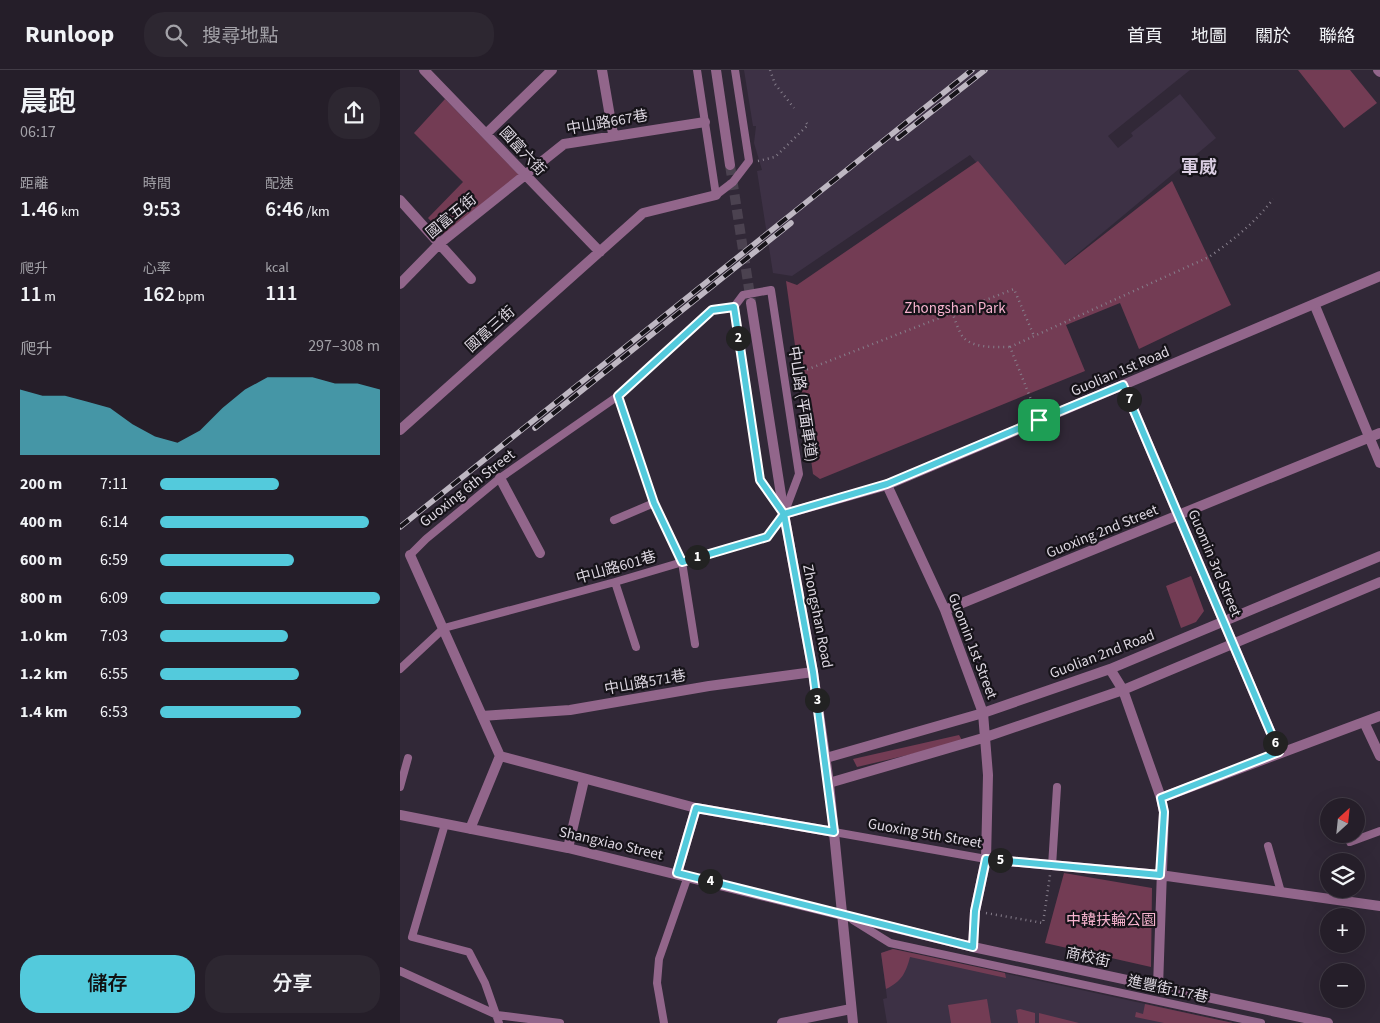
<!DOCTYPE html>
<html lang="zh-TW">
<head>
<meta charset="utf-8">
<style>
	:root { --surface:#251e29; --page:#2d2731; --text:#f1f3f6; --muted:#a3a2a8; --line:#423c46; --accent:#53cadc }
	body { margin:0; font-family:"Source Sans 3","Noto Sans TC",sans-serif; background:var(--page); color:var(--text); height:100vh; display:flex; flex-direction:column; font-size:19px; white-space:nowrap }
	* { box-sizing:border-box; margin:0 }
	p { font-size:16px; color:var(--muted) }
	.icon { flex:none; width:28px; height:28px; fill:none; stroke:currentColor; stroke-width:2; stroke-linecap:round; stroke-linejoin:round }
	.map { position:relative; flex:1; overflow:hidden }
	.details { display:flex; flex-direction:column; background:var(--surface); width:400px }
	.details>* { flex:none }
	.needle { width:32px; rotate:27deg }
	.controls { position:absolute; left:920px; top:728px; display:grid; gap:10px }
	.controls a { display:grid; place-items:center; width:45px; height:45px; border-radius:50%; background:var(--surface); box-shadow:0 5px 20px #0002,0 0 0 1px var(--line); font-size:25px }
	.pin { position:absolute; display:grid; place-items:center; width:42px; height:42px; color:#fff; margin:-21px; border-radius:10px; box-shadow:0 2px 8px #0006 }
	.km { position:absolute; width:25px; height:25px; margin:-12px; border-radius:50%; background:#222; color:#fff; font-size:14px; line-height:25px; text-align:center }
	.round { display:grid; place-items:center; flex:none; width:52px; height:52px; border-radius:20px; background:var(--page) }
	.summary { display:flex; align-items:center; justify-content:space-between; height:85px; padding:0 20px }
	h1 { font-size:28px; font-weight:600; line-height:38px }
	.metrics { display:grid; grid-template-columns:repeat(3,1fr); gap:8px; height:85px; padding:5px 20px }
	.metrics div { display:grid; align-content:center }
	.metrics b { font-size:21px; font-weight:600 }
	.metrics small { font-size:14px; font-weight:400 }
	.metrics p { font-size:14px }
	.chart { height:140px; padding:10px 20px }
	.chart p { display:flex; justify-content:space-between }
	.chart svg { width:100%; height:90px; margin-top:5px; fill:var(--accent); opacity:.7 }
	.cta { display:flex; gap:10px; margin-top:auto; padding:10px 20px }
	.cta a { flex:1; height:58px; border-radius:20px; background:var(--accent); color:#111; font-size:20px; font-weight:600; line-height:58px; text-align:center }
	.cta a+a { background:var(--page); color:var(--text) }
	ul { padding:0 20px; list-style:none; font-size:16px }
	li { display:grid; grid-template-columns:80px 60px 1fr; align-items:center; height:38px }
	li i { height:12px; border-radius:6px; background:var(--accent) }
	header { display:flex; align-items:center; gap:30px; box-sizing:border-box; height:70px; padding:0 25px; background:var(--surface); border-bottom:1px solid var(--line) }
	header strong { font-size:24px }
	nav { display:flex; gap:28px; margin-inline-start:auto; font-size:18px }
	.search { width:350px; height:45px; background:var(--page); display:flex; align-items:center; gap:12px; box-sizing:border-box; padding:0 18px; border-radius:20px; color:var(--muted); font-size:19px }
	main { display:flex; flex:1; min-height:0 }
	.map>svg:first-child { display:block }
	.built { fill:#3d3145 }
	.green { fill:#733c54 }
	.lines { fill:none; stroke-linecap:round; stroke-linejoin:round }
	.tertiary-tunnel { stroke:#4b4250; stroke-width:10; stroke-dasharray:10 5; stroke-linecap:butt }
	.path { stroke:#877f8c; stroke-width:2.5; stroke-dasharray:1 4; stroke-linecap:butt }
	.service { stroke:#92668b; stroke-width:8 }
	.minor { stroke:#92668b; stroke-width:10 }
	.tertiary { stroke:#92668b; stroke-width:10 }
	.rail-casing { stroke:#beb7c2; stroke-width:5.5 }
	.rail { stroke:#161319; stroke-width:4; stroke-dasharray:11; stroke-linecap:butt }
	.route-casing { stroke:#fff; stroke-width:10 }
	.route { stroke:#53cadc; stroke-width:6 }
	.labels { text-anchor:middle; stroke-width:4.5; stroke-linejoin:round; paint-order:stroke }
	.street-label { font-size:15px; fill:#ddd7e1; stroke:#161319 }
	.park-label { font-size:15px; fill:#f6b3ce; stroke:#161319 }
	.quarter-label { font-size:18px; font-weight:bold; fill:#dacee2; stroke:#161319 }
</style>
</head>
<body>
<header>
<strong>Runloop</strong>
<div class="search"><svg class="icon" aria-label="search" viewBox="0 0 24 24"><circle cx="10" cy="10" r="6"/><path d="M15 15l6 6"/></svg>搜尋地點</div>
<nav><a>首頁</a><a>地圖</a><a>關於</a><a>聯絡</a></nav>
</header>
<main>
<section class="details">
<div class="summary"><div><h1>晨跑</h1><p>06:17</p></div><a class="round"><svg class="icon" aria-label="share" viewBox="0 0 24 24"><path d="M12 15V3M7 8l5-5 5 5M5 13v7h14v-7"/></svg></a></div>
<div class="metrics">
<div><p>距離</p><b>1.46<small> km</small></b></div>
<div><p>時間</p><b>9:53</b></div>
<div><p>配速</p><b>6:46<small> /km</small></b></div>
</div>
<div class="metrics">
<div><p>爬升</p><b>11<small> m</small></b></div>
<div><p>心率</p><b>162<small> bpm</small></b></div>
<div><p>kcal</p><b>111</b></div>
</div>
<div class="chart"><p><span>爬升</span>297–308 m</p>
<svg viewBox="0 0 160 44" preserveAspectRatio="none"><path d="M0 44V12L10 15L20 15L30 18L40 21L50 29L60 35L70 38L80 32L90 21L100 12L110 6L120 6L130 6L140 9L150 9L160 12V44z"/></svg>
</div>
<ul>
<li><b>200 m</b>7:11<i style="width:54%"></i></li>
<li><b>400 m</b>6:14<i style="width:95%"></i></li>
<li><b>600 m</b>6:59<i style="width:61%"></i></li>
<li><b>800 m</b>6:09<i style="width:100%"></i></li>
<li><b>1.0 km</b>7:03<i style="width:58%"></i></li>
<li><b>1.2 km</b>6:55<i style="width:63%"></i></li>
<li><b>1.4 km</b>6:53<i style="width:64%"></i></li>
</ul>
<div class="cta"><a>儲存</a><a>分享</a></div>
</section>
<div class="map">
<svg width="980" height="953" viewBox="0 0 980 953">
	<rect width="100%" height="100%" fill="#312837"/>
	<path class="built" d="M 344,0 L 790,0 L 708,66 L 718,78 L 733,66 L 731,63 L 780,24 L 816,68 L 664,195 L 570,85 L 392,206 L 373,203 L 357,101 L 362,100 L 354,73 L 356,56 L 353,56 Z
		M 493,879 L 833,953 L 487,953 L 483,929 L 487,928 L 481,883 Z"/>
	<path class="green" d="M 898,0 L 950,0 L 977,33 L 944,58 Z
		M 45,29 L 120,106 L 48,169 L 28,148 L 63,112 L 14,63 Z
		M 578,91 L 665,195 L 772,111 L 831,235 L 739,279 L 720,233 L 666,255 L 685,301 L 420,409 L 413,404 L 386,211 L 397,215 Z
		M 791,506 L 804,541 L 796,552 L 781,558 L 766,516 Z
		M 559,665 L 563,672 L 457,697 L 453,689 Z
		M 664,803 L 752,818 L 751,897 L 645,873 Z
		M 493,879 L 605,903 L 606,908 L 510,887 C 506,903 501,912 486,919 L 481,883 Z
		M 587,929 L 591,953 L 551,953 L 548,935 Z
		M 745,934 L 833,953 L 764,953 L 735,947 L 736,942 L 743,944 Z
		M 620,939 L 635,943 L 635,953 L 618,953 L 616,940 Z
		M 639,943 L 679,953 L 639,953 Z"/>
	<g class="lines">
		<path class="tertiary-tunnel" d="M 330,95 L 351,232"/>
		<path class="path" d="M 370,0 L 375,14 L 394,38
			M 358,91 L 375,87 L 408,55 L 404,50
			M 552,242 C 555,249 557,257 561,264 C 569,279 596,277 610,277
			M 393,305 L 614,219 L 634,266
			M 636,342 L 610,277 L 809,187 C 833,170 855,153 873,129
			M 586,843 L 643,853 L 650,805"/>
		<path class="service" d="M 297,0 L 316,125 L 333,112 L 349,91 L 335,0
			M 334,237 L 360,410 L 383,443
			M 218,326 L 254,433 L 282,492 L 295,574
			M 214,450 L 254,433
			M 10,485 L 26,469 L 100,408 L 218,326 L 312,240 L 334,237
			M 215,512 L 236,577
			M 0,599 L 44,558 L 215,512 L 367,467 L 384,444 L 399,404 L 371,220 L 343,225 L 334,237
			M 0,717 L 8,688
			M 45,754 L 12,867 L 69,882 L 85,913 L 99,953
			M 434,762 L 586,789
			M 950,772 L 980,761
			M 868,776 L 881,822
			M 652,796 L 657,717
			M 453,850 L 490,873 L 861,953
			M 0,901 L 97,945 L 160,953
			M 264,953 L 257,913 L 259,889 L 288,806"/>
		<path class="minor" d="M 24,0 L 200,182
			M 202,0 L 213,64
			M 978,0 L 980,2
			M 86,64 L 152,0
			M 0,130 L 71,209
			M 0,214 L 40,173 L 164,74 L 305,52
			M 915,236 L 980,393
			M 723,315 L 879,682
			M 0,360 L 243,143 L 316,125
			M 100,408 L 140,483
			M 487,415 L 545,540 L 583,643 L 588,705 L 586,789 L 575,841 L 573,877
			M 10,485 L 100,686 L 70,759
			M 545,540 L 980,363
			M 710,599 L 723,620 L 761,728 L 764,742 L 758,917
			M 82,646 L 170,640 L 309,616 L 413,602
			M 964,652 L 980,686
			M 100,686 L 296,738 L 434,762
			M 426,688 L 583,643 L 710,599 L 980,486
			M 429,713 L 583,668 L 723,620 L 980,512
			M 761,728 L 980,646
			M 0,745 L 168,778 L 573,877 L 928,953
			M 168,778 L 184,710
			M 586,789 L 760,805 L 980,836
			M 277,803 L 296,738
			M 382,953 L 451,939"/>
		<path class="tertiary" d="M 316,0 L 330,95
			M 351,233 L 384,444 L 413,602 L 429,713 L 453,953
			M 384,444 L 487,415 L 980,206"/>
		<defs>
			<path id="rail" d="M 498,68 L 585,0
				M 135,358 L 391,153
				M 0,457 L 572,0"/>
		</defs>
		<use href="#rail" class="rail-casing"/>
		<use href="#rail" class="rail"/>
	</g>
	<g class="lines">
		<defs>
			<path id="route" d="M 639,350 L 487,414 L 384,444 L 367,467 L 282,492 L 254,433 L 218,326 L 312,240 L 334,237 L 360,410 L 384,444 L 413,602 L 434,762 L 296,738 L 277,803 L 573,877 L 575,841 L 586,789 L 760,805 L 764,742 L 761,728 L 879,682 L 723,315 L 639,350"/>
		</defs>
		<use href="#route" class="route-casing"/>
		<use href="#route" class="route"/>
	</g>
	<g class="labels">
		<g class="street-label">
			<text transform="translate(207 52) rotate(-10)" y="5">中山路667巷</text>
			<text transform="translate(123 81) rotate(47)" y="5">國富六街</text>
			<text transform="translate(51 146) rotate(-40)" y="5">國富五街</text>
			<text transform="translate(90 259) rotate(-42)" y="5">國富三街</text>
			<text transform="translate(720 301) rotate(-23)" y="5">Guolian 1st Road</text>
			<text transform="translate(403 334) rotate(81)" y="5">中山路 (平面車道)</text>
			<text transform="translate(67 418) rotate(-38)" y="5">Guoxing 6th Street</text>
			<text transform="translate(702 461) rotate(-22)" y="5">Guoxing 2nd Street</text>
			<text transform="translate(815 493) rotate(67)" y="5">Guomin 3rd Street</text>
			<text transform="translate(216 497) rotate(-16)" y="5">中山路601巷</text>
			<text transform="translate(418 546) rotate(79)" y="5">Zhongshan Road</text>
			<text transform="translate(573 576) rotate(69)" y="5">Guomin 1st Street</text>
			<text transform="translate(702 584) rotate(-21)" y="5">Guolian 2nd Road</text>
			<text transform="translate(245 612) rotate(-10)" y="5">中山路571巷</text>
			<text transform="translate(525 763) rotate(10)" y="5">Guoxing 5th Street</text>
			<text transform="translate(211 773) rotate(13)" y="5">Shangxiao Street</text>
			<text transform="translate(688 887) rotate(12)" y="5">商校街</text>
			<text transform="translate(768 919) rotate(12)" y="5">進豐街117巷</text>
		</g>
		<g class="park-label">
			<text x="555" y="243">Zhongshan Park</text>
			<text x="711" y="855">中韓扶輪公園</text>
		</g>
		<g class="quarter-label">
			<text x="799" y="103">軍威</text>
		</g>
	</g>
</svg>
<div class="controls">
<a><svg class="needle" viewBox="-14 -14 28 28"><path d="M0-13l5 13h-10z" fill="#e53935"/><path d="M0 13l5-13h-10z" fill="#a3a2a8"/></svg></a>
<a><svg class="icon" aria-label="layers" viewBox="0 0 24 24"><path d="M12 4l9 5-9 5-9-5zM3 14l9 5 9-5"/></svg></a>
<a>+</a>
<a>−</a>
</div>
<div class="pin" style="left:639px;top:350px;background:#1e9e55"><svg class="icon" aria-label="arrive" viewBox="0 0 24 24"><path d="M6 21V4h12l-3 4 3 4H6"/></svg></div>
<b class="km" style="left:297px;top:487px">1</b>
<b class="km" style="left:338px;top:268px">2</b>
<b class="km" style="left:417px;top:630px">3</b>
<b class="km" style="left:310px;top:811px">4</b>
<b class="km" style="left:600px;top:790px">5</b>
<b class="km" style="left:875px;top:673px">6</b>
<b class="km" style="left:729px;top:329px">7</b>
</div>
</main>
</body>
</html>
